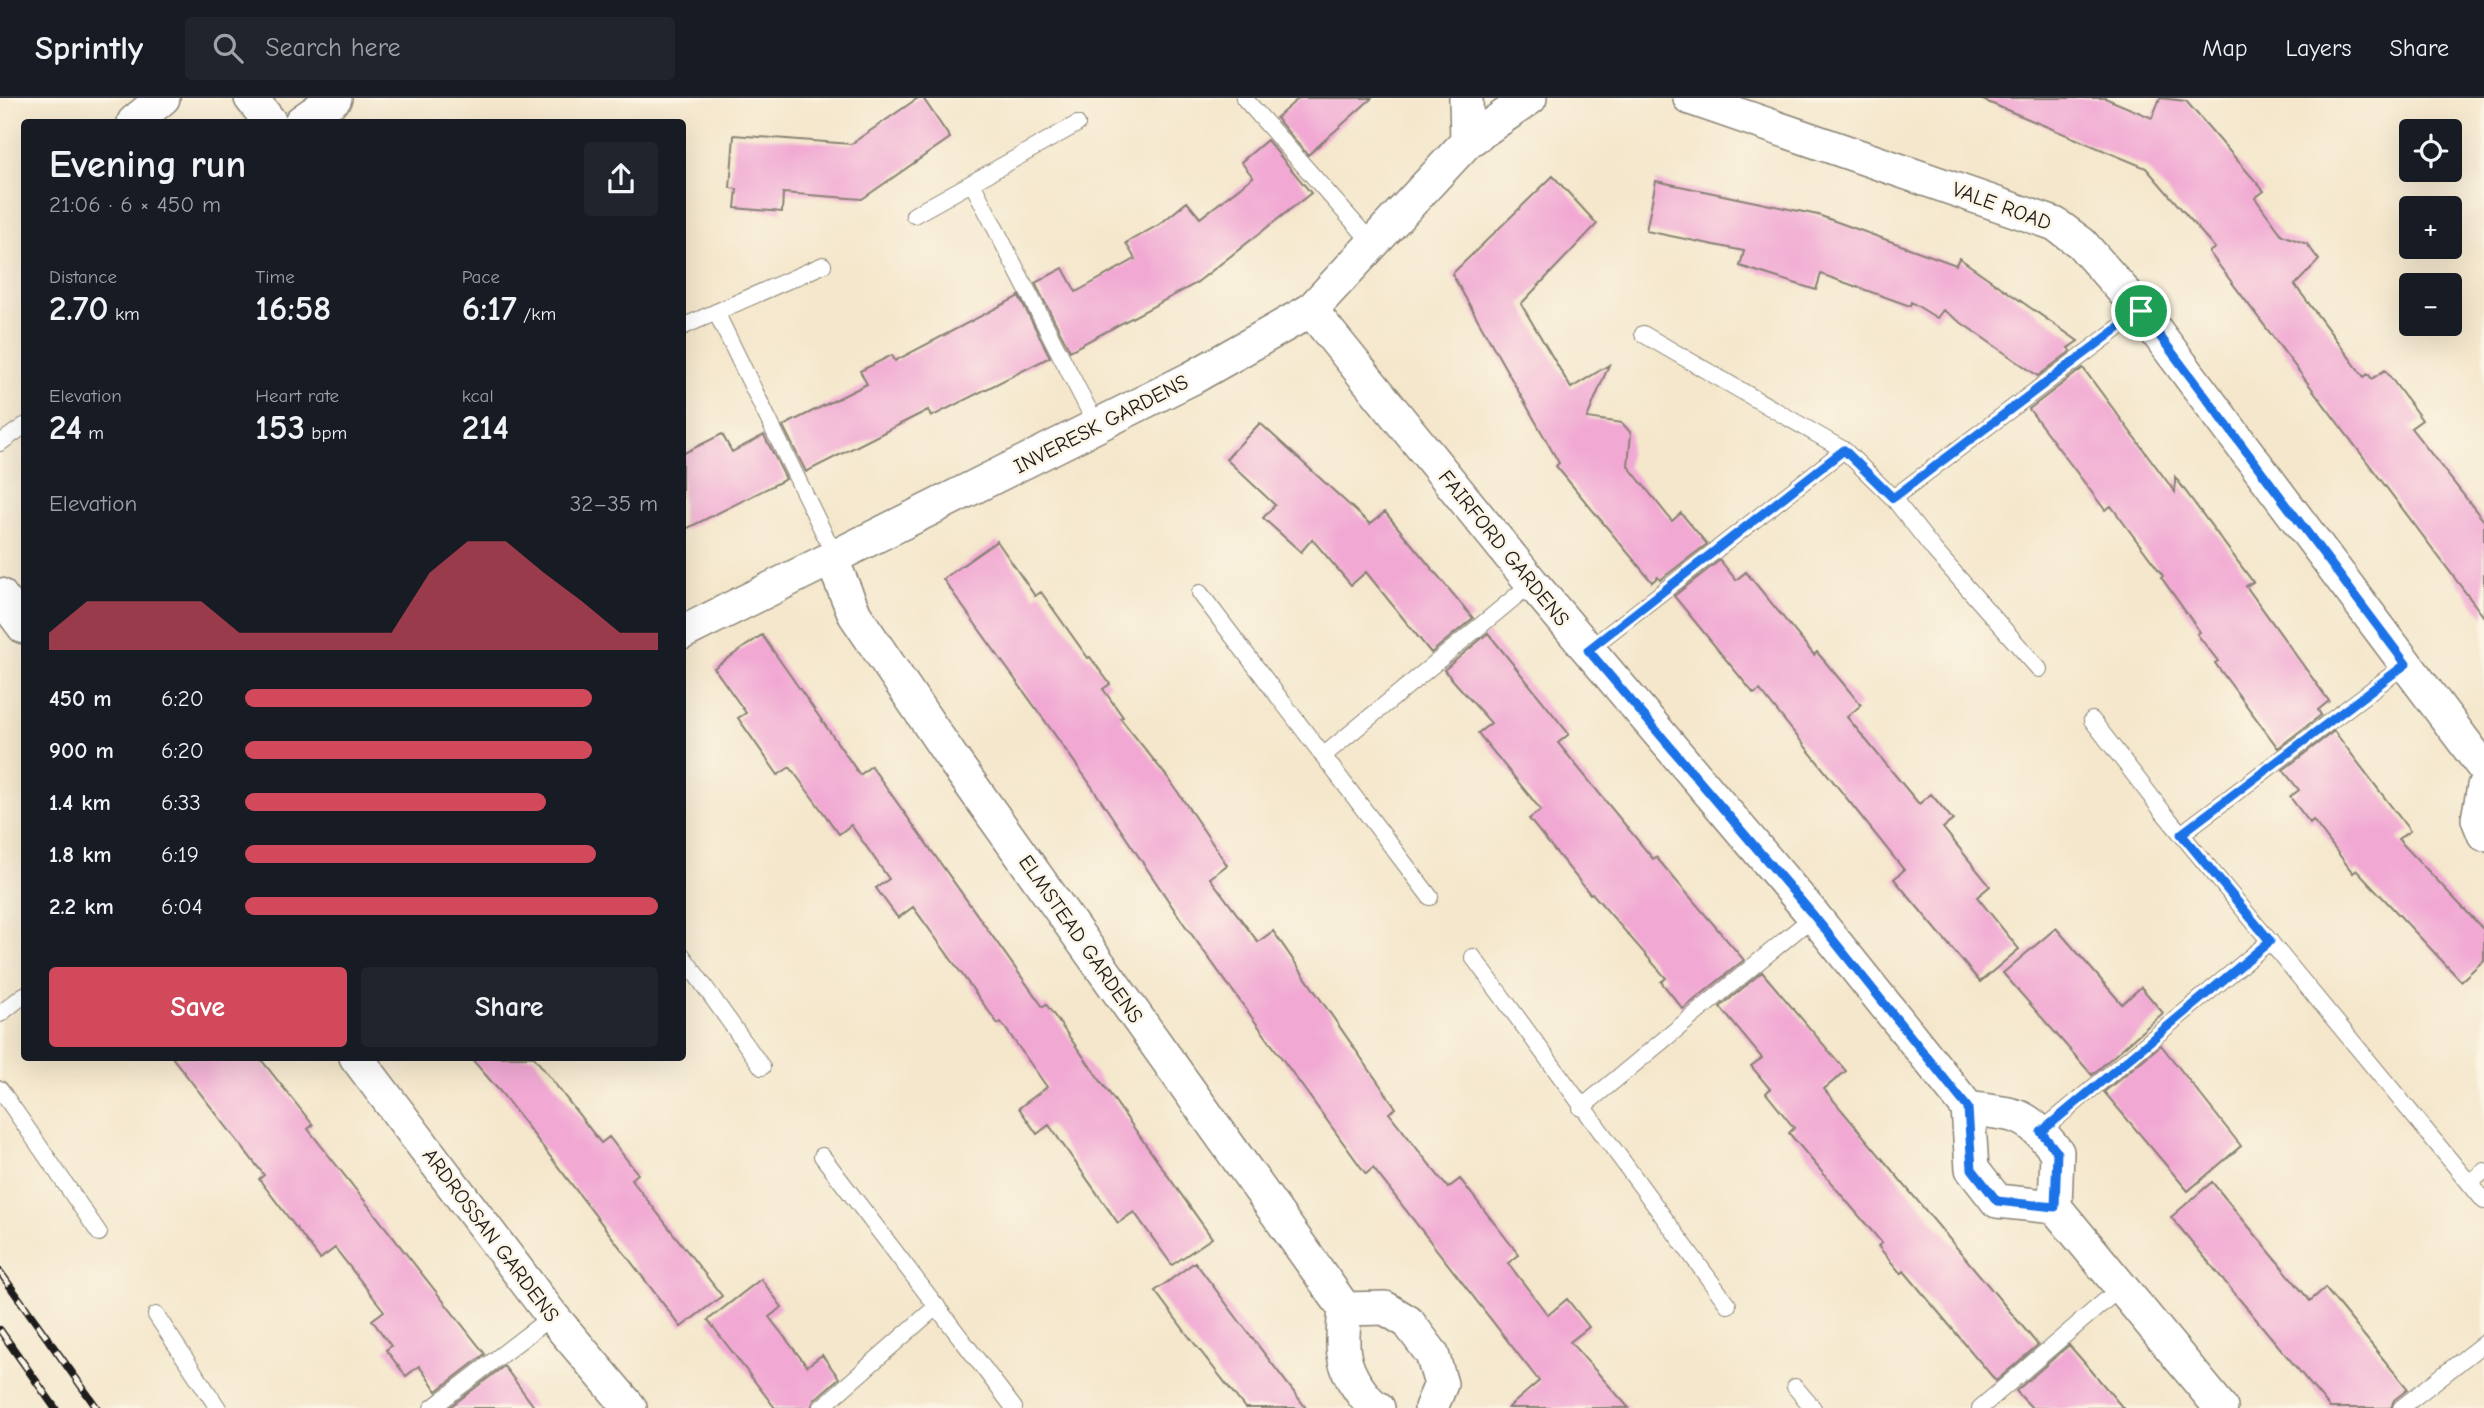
<!DOCTYPE html>
<html lang="en">
<head>
<meta charset="utf-8">
<style>
	:root { --surface:#171b24; --page:#20242c; --text:#f1f3f6; --muted:#9ea1a6; --line:#363941; --accent:#d1495b }
	body { margin:0; font-family:"Comic Neue",sans-serif; background:var(--page); color:var(--text); height:100vh; display:flex; flex-direction:column; font-size:26px; white-space:nowrap }
	* { box-sizing:border-box; margin:0 }
	p { font-size:23px; color:var(--muted) }
	.icon { flex:none; width:38px; height:38px; fill:none; stroke:currentColor; stroke-width:2; stroke-linecap:round; stroke-linejoin:round }
	.map { position:relative; flex:1; overflow:hidden }
	.panel { position:absolute; left:21px; top:21px; width:665px; height:942px; display:flex; flex-direction:column; background:var(--surface); border-radius:7px; box-shadow:0 7px 28px #0002 }
	.panel>* { flex:none }
	.buttons { position:absolute; left:2399px; top:21px; display:grid; gap:14px }
	.buttons a { display:grid; place-items:center; width:63px; height:63px; border-radius:7px; background:var(--surface); box-shadow:0 7px 28px #0002; font-size:35px }
	.pin { position:absolute; display:grid; place-items:center; width:60px; height:60px; color:#fff; margin:-30px; border:4px solid #fff; border-radius:50%; box-shadow:0 2px 7px #0007 }
	.round { display:grid; place-items:center; flex:none; width:74px; height:74px; border-radius:7px; background:var(--page) }
	.head { display:flex; align-items:center; justify-content:space-between; height:119px; padding:0 28px }
	h1 { font-size:38px; font-weight:800; line-height:52px }
	.figures { display:grid; grid-template-columns:repeat(3,1fr); gap:10px; height:119px; padding:7px 28px }
	.figures div { display:grid; align-content:center }
	.figures b { font-size:35px; font-weight:800 }
	.figures small { font-size:19px; font-weight:400 }
	.figures p { font-size:19px }
	.chart { height:196px; padding:14px 28px }
	.chart p { display:flex; justify-content:space-between }
	.chart svg { width:100%; height:126px; margin-top:7px; fill:var(--accent); opacity:.7 }
	.cta { display:flex; gap:14px; margin-top:auto; padding:14px 28px }
	.cta a { flex:1; height:80px; border-radius:7px; background:var(--accent); color:#fff; font-size:28px; font-weight:800; line-height:80px; text-align:center }
	.cta a+a { background:var(--page); color:var(--text) }
	ul { padding:0 28px; list-style:none; font-size:23px }
	li { display:grid; grid-template-columns:112px 84px 1fr; align-items:center; height:52px }
	li i { height:18px; border-radius:9px; background:var(--accent) }
	header { display:flex; align-items:center; gap:42px; box-sizing:border-box; height:98px; padding:0 35px; background:var(--surface); border-bottom:2px solid var(--line) }
	header strong { font-size:33px }
	nav { display:flex; gap:38px; margin-inline-start:auto; font-size:24px }
	.search { width:490px; height:63px; background:var(--page); display:flex; align-items:center; gap:18px; box-sizing:border-box; padding:0 24px; border-radius:7px; color:var(--muted); font-size:26px }
	.map>svg:first-child { display:block }
	.building { fill:#f1a9d3 }
	.lines { fill:none; stroke-linecap:round; stroke-linejoin:round }
	.lane-casing { stroke:#888274; stroke-width:18 }
	.street-casing { stroke:#888274; stroke-width:36 }
	.lane { stroke:#fff; stroke-width:16 }
	.street { stroke:#fff; stroke-width:33 }
	.rail-casing { stroke:#1c1c1c; stroke-width:8 }
	.rail { stroke:#fcf5e5; stroke-width:5; stroke-dasharray:16; stroke-linecap:butt }
	.route-casing { stroke:#fff; stroke-width:14 }
	.route { stroke:#1a73e8; stroke-width:9 }
	.labels { text-anchor:middle; stroke-width:5; stroke-linejoin:round; paint-order:stroke }
	.street-label { font-size:21px; fill:#1c1c1c; stroke:#fcf5e5 }
</style>
</head>
<body>
<header>
<strong>Sprintly</strong>
<div class="search"><svg class="icon" aria-label="search" viewBox="0 0 24 24"><circle cx="10" cy="10" r="6"/><path d="M15 15l6 6"/></svg>Search here</div>
<nav><a>Map</a><a>Layers</a><a>Share</a></nav>
</header>
<div class="map">
<svg width="2484" height="1310" viewBox="0 0 2484 1310">
	<rect width="100%" height="100%" fill="#fcf5e5"/>
	<filter id="ink" filterUnits="userSpaceOnUse"><feTurbulence type="fractalNoise" baseFrequency=".0143" numOctaves="2"/><feDisplacementMap in="SourceGraphic" scale="14" xChannelSelector="R" yChannelSelector="G"/><feConvolveMatrix kernelMatrix="1 2 1 2 8 2 1 2 1" color-interpolation-filters="sRGB"/></filter>
	<filter id="wash" filterUnits="userSpaceOnUse"><feTurbulence type="fractalNoise" baseFrequency=".00686" numOctaves="4" result="noise"/><feDisplacementMap in="SourceGraphic" scale="28" xChannelSelector="R" yChannelSelector="G"/><feGaussianBlur stdDeviation="1.57" result="paint"/><feColorMatrix in="noise" values="0 0 0 0 0 0 0 0 0 0 0 0 0 0 0 0 0 1.4 0 .05"/><feComposite in="paint" operator="in"/></filter>
	<g filter="url(#wash)">
		<rect width="100%" height="100%" fill="#f4e7cc"/>
		<g id="blocks">
			<path class="building" d="M 918,0 L 923,0 L 950,40 L 862,101 L 783,95 L 782,114 L 735,110 L 737,91 L 730,90 L 734,37 L 851,46 Z
				M 1299,0 L 1372,0 L 1308,57 L 1276,20 Z
				M 1978,0 L 2105,0 L 2152,20 L 2160,0 L 2186,3 L 2264,93 L 2255,100 L 2282,137 L 2307,146 L 2319,162 L 2295,187 L 2364,279 L 2368,276 L 2372,281 L 2385,272 L 2422,322 L 2411,330 L 2484,423 L 2484,519 L 2209,154 L 2215,150 L 2146,70 Z
				M 1267,42 L 1311,95 L 1195,186 L 1070,253 L 1035,185 L 1063,170 L 1076,194 L 1135,161 L 1126,145 L 1160,126 L 1187,104 L 1200,120 L 1253,79 L 1241,64 Z
				M 1553,78 L 1597,126 L 1521,206 L 1571,290 L 1609,267 L 1587,320 L 1622,325 L 1631,335 L 1628,368 L 1672,423 L 1681,415 L 1707,446 L 1660,482 L 1658,479 L 1652,484 L 1556,368 L 1559,365 L 1452,176 Z
				M 1656,83 L 1818,117 L 1956,167 L 1959,160 L 2078,243 L 2068,250 L 2071,253 L 2038,278 L 1943,212 L 1937,220 L 1911,204 L 1910,208 L 1821,176 L 1816,192 L 1740,168 L 1744,153 L 1646,133 Z
				M 1019,198 L 1050,259 L 931,319 L 928,312 L 806,374 L 783,328 L 867,286 L 860,273 L 892,257 L 895,263 Z
				M 2083,270 L 2175,394 L 2175,379 L 2253,484 L 2246,488 L 2329,603 L 2318,612 L 2321,617 L 2278,650 L 2215,565 L 2218,563 L 2197,536 L 2200,534 L 2161,479 L 2163,478 L 2111,408 L 2105,412 L 2029,311 Z
				M 1260,325 L 1370,426 L 1385,414 L 1473,520 L 1431,555 L 1366,474 L 1351,487 L 1312,441 L 1301,454 L 1263,420 L 1275,407 L 1226,361 Z
				M 722,336 L 732,354 L 764,337 L 786,381 L 682,433 L 682,356 Z
				M 997,443 L 1035,498 L 1041,494 L 1088,560 L 1090,559 L 1110,586 L 1103,591 L 1123,619 L 1120,620 L 1169,681 L 1227,767 L 1210,780 L 1258,844 L 1273,833 L 1396,1010 L 1389,1015 L 1448,1090 L 1460,1081 L 1519,1157 L 1508,1165 L 1548,1217 L 1567,1201 L 1589,1229 L 1570,1244 L 1629,1310 L 1508,1310 L 1539,1283 L 1373,1070 L 1366,1076 L 1184,826 L 1088,683 L 943,481 Z
				M 1720,462 L 1736,482 L 1746,474 L 1814,557 L 1817,554 L 1861,607 L 1847,619 L 1919,706 L 1931,696 L 1953,722 L 1943,730 L 1990,788 L 1977,799 L 2019,851 L 1980,884 L 1894,781 L 1904,772 L 1760,592 L 1754,596 L 1674,498 Z
				M 1488,535 L 1569,636 L 1558,645 L 1653,761 L 1656,759 L 1744,862 L 1683,911 L 1661,884 L 1666,880 L 1592,795 L 1590,796 L 1529,721 L 1541,712 L 1478,635 L 1491,625 L 1444,572 Z
				M 762,537 L 860,677 L 871,668 L 1043,909 L 1046,906 L 1212,1140 L 1172,1167 L 1134,1114 L 1118,1125 L 1049,1027 L 1037,1036 L 1019,1010 L 1047,989 L 1028,962 L 1001,924 L 998,926 L 913,809 L 898,820 L 876,790 L 889,781 L 851,727 L 839,736 L 790,669 L 778,677 L 738,620 L 746,615 L 714,570 Z
				M 2334,633 L 2410,733 L 2398,741 L 2484,832 L 2484,862 L 2461,883 L 2357,772 L 2353,775 L 2313,722 L 2310,725 L 2290,699 L 2299,692 L 2283,672 Z
				M 2056,830 L 2122,906 L 2141,889 L 2163,915 L 2092,977 L 2003,875 Z
				M 1762,874 L 1846,973 L 1824,991 L 2038,1247 L 1996,1283 L 1904,1173 L 1901,1176 L 1878,1148 L 1882,1145 L 1789,1035 L 1794,1030 L 1766,995 L 1770,991 L 1751,968 L 1762,960 L 1720,909 Z
				M 2161,947 L 2241,1048 L 2188,1093 L 2104,994 Z
				M 172,959 L 259,959 L 313,1027 L 308,1031 L 485,1256 L 437,1293 L 419,1268 L 406,1278 L 386,1252 L 391,1248 L 372,1222 L 384,1213 L 335,1150 L 320,1161 L 259,1081 L 264,1077 Z
				M 470,959 L 534,959 L 601,1045 L 609,1039 L 638,1076 L 631,1081 L 722,1198 L 681,1229 L 503,997 Z
				M 2212,1084 L 2310,1203 L 2325,1190 L 2408,1291 L 2394,1302 L 2391,1310 L 2330,1310 L 2171,1119 Z
				M 1195,1164 L 1237,1220 L 1306,1310 L 1245,1310 L 1187,1236 L 1155,1193 Z
				M 761,1181 L 782,1209 L 769,1219 L 807,1268 L 822,1257 L 839,1280 L 814,1302 L 811,1310 L 775,1310 L 708,1222 Z
				M 2069,1247 L 2090,1271 L 2123,1310 L 2032,1310 L 2016,1293 Z
				M 504,1268 L 535,1310 L 451,1310 L 450,1309 Z"/>
		</g>
	</g>
	<g filter="url(#ink)">
		<use href="#blocks" fill-opacity="0" stroke="#888274" stroke-width="2"/>
		<g class="lines">
			<defs>
				<path id="lane" d="M 1244,0 L 1373,146
					M 972,85 L 1097,328
					M 914,117 L 1077,26
					M 716,214 L 836,460
					M 682,229 L 823,167
					M 1643,236 L 1844,352 L 1893,400 L 1934,452 L 2039,571
					M 0,345 L 24,328
					M 1893,400 L 2141,213
					M 1200,495 L 1430,799
					M 1588,552 L 1844,352
					M 2092,622 L 2163,714 L 2484,1103
					M 1323,658 L 1532,485
					M 2181,736 L 2406,566
					M 682,857 L 762,969
					M 1473,859 L 1728,1207
					M 0,916 L 24,897
					M 0,991 L 99,1135
					M 1581,1010 L 1814,818
					M 2041,1033 L 2270,843
					M 822,1058 L 1014,1310
					M 2470,1085 L 2484,1073
					M 156,1217 L 218,1310
					M 1795,1289 L 1813,1310
					M 432,1310 L 552,1218
					M 821,1310 L 937,1208
					M 1980,1310 L 2120,1190
					M 2401,1310 L 2484,1245"/>
				<path id="street" d="M 251,0 L 270,24
					M 1466,0 L 1467,44
					M 1690,0 L 2055,126 L 2081,145 L 2141,213 L 2484,670
					M 134,24 L 163,0
					M 301,24 L 335,0
					M 1311,212 L 1532,485 L 1814,818 L 1968,1010 L 1972,1071 L 1997,1103 L 2055,1109
					M 832,462 L 855,517 L 952,660 L 1345,1211 C 1342,1243 1339,1264 1359,1291 C 1365,1299 1369,1306 1378,1310
					M 0,497 L 24,529
					M 682,535 L 1192,280 L 1311,212 L 1467,44 L 1530,0
					M 2484,688 L 2478,721 L 2484,736
					M 356,959 L 552,1218 L 630,1310
					M 1968,1010 C 2018,1018 2024,1012 2057,1054 L 2055,1109 L 2221,1310
					M 1345,1211 L 1385,1210 L 1408,1224 L 1432,1256 L 1441,1286 L 1431,1310"/>
			</defs>
			<use href="#lane" class="lane-casing"/>
			<use href="#street" class="street-casing"/>
			<use href="#lane" class="lane"/>
			<use href="#street" class="street"/>
			<defs>
				<path id="rail" d="M 0,1174 L 97,1310
					M 0,1232 L 55,1310"/>
			</defs>
			<use href="#rail" class="rail-casing"/>
			<use href="#rail" class="rail"/>
		</g>
	</g>
	<g class="lines" filter="url(#ink)">
		<defs>
			<path id="route" d="M 2141,213 L 2406,566 L 2181,736 L 2270,843 L 2041,1034 L 2057,1054 L 2055,1109 L 1997,1103 L 1972,1071 L 1968,1010 L 1814,818 L 1588,552 L 1844,352 L 1893,400 Z"/>
		</defs>
		<use href="#route" class="route-casing"/>
		<use href="#route" class="route"/>
	</g>
	<g class="labels">
		<g class="street-label">
			<text transform="translate(2002 108) rotate(20)" y="7">VALE ROAD</text>
			<text transform="translate(1101 326) rotate(-27)" y="7">INVERESK GARDENS</text>
			<text transform="translate(1504 450) rotate(51)" y="7">FAIRFORD GARDENS</text>
			<text transform="translate(1081 841) rotate(55)" y="7">ELMSTEAD GARDENS</text>
			<text transform="translate(491 1137) rotate(53)" y="7">ARDROSSAN GARDENS</text>
		</g>
	</g>
</svg>
<div class="buttons">
<a><svg class="icon" aria-label="locate" viewBox="0 0 24 24"><circle cx="12" cy="12" r="6"/><path d="M12 2v4M12 18v4M2 12h4M18 12h4"/></svg></a>
<a>+</a>
<a>−</a>
</div>
<div class="pin" style="left:2141px;top:213px;background:#1e9e55"><svg class="icon" aria-label="arrive" viewBox="0 0 24 24"><path d="M6 21V4h12l-3 4 3 4H6"/></svg></div>
<section class="panel">
<div class="head"><div><h1>Evening run</h1><p>21:06 · 6 × 450 m</p></div><a class="round"><svg class="icon" aria-label="share" viewBox="0 0 24 24"><path d="M12 15V3M7 8l5-5 5 5M5 13v7h14v-7"/></svg></a></div>
<div class="figures">
<div><p>Distance</p><b>2.70<small> km</small></b></div>
<div><p>Time</p><b>16:58</b></div>
<div><p>Pace</p><b>6:17<small> /km</small></b></div>
</div>
<div class="figures">
<div><p>Elevation</p><b>24<small> m</small></b></div>
<div><p>Heart rate</p><b>153<small> bpm</small></b></div>
<div><p>kcal</p><b>214</b></div>
</div>
<div class="chart"><p><span>Elevation</span>32–35 m</p>
<svg viewBox="0 0 160 44" preserveAspectRatio="none"><path d="M0 44V38L10 27L20 27L30 27L40 27L50 38L60 38L70 38L80 38L90 38L100 17L110 6L120 6L130 17L140 27L150 38L160 38V44z"/></svg>
</div>
<ul>
<li><b>450 m</b>6:20<i style="width:84%"></i></li>
<li><b>900 m</b>6:20<i style="width:84%"></i></li>
<li><b>1.4 km</b>6:33<i style="width:73%"></i></li>
<li><b>1.8 km</b>6:19<i style="width:85%"></i></li>
<li><b>2.2 km</b>6:04<i style="width:100%"></i></li>
</ul>
<div class="cta"><a>Save</a><a>Share</a></div>
</section>
</div>
</body>
</html>
